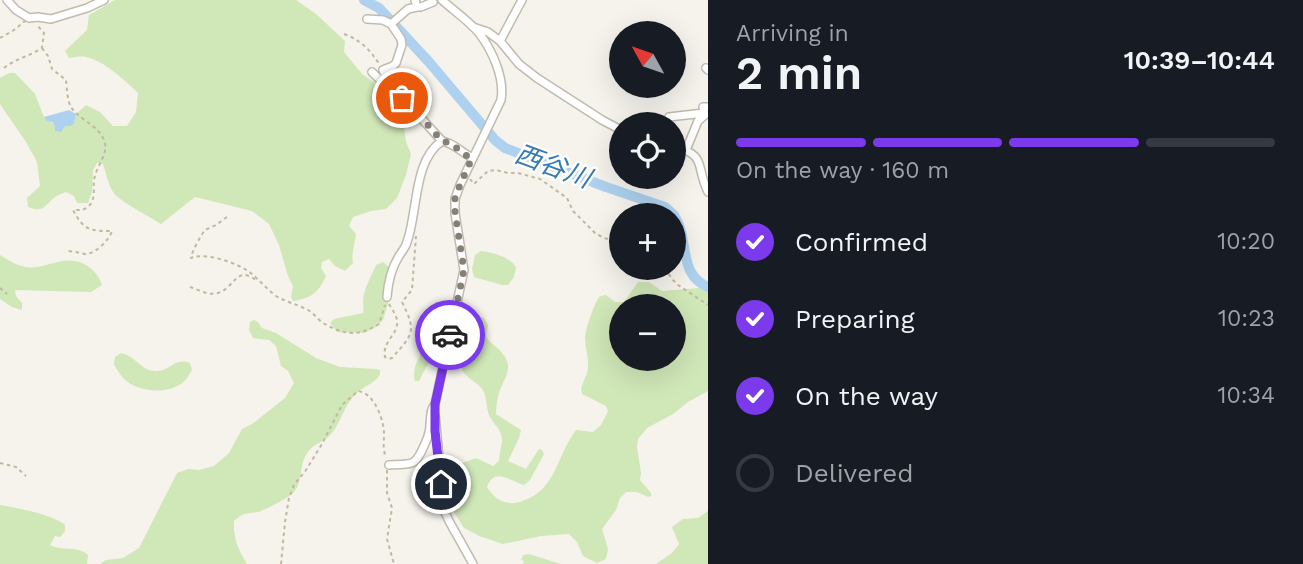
<!DOCTYPE html>
<html lang="en">
<head>
<meta charset="utf-8">
<style>
	body { margin:0; font-family:"Work Sans","Noto Sans JP",sans-serif; background:#20242c; color:#f1f3f6; height:100vh; display:flex; flex-direction:column; font-size:26px; white-space:nowrap }
	* { box-sizing:border-box; margin:0 }
	p { font-size:23px; color:#9ea1a6 }
	.icon { flex:none; width:38px; height:38px; fill:none; stroke:currentColor; stroke-width:2; stroke-linecap:round; stroke-linejoin:round }
	.map { position:relative; flex:1; overflow:hidden }
	.sheet { display:flex; flex-direction:column; background:#171b24; width:595px }
	.sheet>* { flex:none }
	.needle { width:46px; rotate:310deg }
	.fabs { position:absolute; left:609px; top:21px; display:grid; gap:14px }
	.fabs a { display:grid; place-items:center; width:77px; height:77px; border-radius:50%; background:#171b24; box-shadow:0 7px 28px #0002; font-size:35px }
	.pin { position:absolute; display:grid; place-items:center; width:60px; height:60px; color:#fff; margin:-30px; border:4px solid #fff; border-radius:50%; box-shadow:0 2px 7px #0007 }
	.courier { position:absolute; display:grid; place-items:center; width:70px; height:70px; margin:-35px; border:5px solid #7c3aed; border-radius:50%; background:#fff; color:#222; box-shadow:0 2px 9px #0007 }
	.headline em { font-style:normal; font-weight:600 }
	.headline div { display:flex; flex-direction:column-reverse }
	.headline { display:flex; align-items:center; justify-content:space-between; height:119px; padding:0 28px }
	h1 { font-size:46px; font-weight:600; line-height:52px }
	.bar { display:grid; grid-template-columns:repeat(4,1fr); gap:10px 7px; align-content:center; height:84px; padding:0 28px }
	.bar i { height:9px; border-radius:5px; background:#363941 }
	.bar .on { background:#7c3aed }
	.bar p { grid-column:span 4 }
	ol { padding:0 28px; list-style:none }
	li { display:flex; align-items:center; gap:21px; height:77px }
	li p { margin-inline-start:auto }
	li .icon { padding:7px; border-radius:50%; background:#7c3aed; color:#fff; stroke-width:4 }
	li:last-child { color:#9ea1a6 }
	li i { width:38px; height:38px; border:4px solid #363941; border-radius:50% }
	main { display:flex; flex:1; min-height:0 }
	.map>svg:first-child { display:block }
	.green { fill:#d0e7b8; fill-rule:evenodd }
	.water { fill:#add1ee }
	.lines { fill:none; stroke-linecap:round; stroke-linejoin:round }
	.river { stroke:#add1ee; stroke-width:10 }
	.minor-casing { stroke:#c1bbaf; stroke-width:10 }
	.path { stroke:#c2b7a1; stroke-width:2; stroke-dasharray:3.5 3.5; stroke-linecap:butt }
	.minor { stroke:#fff; stroke-width:7 }
	.done { stroke:#868178; stroke-width:7; stroke-dasharray:0 12.6 }
	.route { stroke:#7c3aed; stroke-width:9 }
	.labels { text-anchor:middle; dominant-baseline:central; stroke-width:5; stroke-linejoin:round; paint-order:stroke }
	.water-label { font-size:26px; font-style:italic; fill:#367ab2; stroke:#fff }
</style>
</head>
<body>
<main>
<div class="map">
<svg width="708" height="564" viewBox="0 0 708 564">
	<rect width="100%" height="100%" fill="#f5f3ec"/>
	<!-- green -->
	<path class="green" d="M115,0h181l20,14 29,27 -1,11 18,22 30,21 12,31 2,16 5,12 -5,21 -9,23 -11,11 -15,2 -18,6 -4,9 7,8c-1,10 -5,18 -3,29l-8,8 -10,-5 -6,-7 -7,3 -1,6 5,8c-8,17 -14,22 -33,25l-2,-4 2,-11 -5,-10 -9,-31 -10,-21 -17,-13 -57,-14 -34,27c-12,-8 -41,-22 -48,-32 -5,-8 -7,-19 -10,-28l-6,-1 -4,7 -1,22 -4,11h-11l-3,-7 -8,-4c-4,1 -8,3 -11,5 -11,9 -11,16 -27,10l-1,-9 13,-12 -3,-24 -11,-20 -26,-38v-26l9,-5h6l20,21 9,23 12,9 18,-2 2,-10 10,-9 14,7 13,14h14l9,-14 2,-19c-12,-12 -35,-33 -52,-36 -5,-1 -11,0 -17,1l-4,-7 22,-21 2,-15z
		M481,251c13,2 27,5 35,16l-2,10 -6,8h-6l-28,-8 -2,-8 3,-14z
		M0,255c8,5 16,10 25,12 14,2 25,-4 38,-6 18,-3 34,8 39,24l-11,7 -76,-2 1,6 6,7v7l-10,-3 -12,-8z
		M383,262l7,6v29l-7,23 -7,7 -12,6 -27,-1 -7,-9 4,-4 29,-6c1,-4 0,-8 0,-12 0,-10 9,-27 13,-36z
		M638,282h11l13,9 37,-3 9,3v100l-20,11 -15,12 -26,14 -9,11 -1,8 4,26 -1,7 11,13v3l-3,1 -11,-5h-11l-6,6 -4,12 -14,19 6,20 -2,10 -9,4 -14,-7 -6,-14 -8,-8 -28,2 -38,8 -24,-8 -15,-8 -10,-16 -7,-22 4,-18 11,-9 14,-5 17,8 6,-5c0,-7 3,-14 3,-22 -1,-11 -9,-15 -13,-24 -3,-8 -2,-20 -7,-26 -4,-6 -12,-9 -17,-15 -13,-16 -16,-47 0,-61l19,5 4,7 -2,11c4,8 11,10 16,17 10,11 6,21 0,32 -4,8 -6,20 -6,29l25,16 -2,8 -11,23 18,8 13,-20 3,1 2,4 -14,26 -6,5c-13,-3 -29,-19 -37,2 6,9 11,14 22,16 6,1 10,-1 16,-3 31,-11 33,-47 51,-70l17,2 8,-7 7,-14 -2,-5 -24,-12c-3,-10 6,-17 6,-27 1,-9 -3,-19 -3,-29 0,-8 10,-37 15,-42l6,-1 9,7h9zM621,306h53v53h-53z
		M441,305l6,2 1,4 -8,39 -14,17 -7,14h-4c-5,-17 11,-32 17,-46 4,-9 3,-19 4,-28z
		M254,320l4,2 4,6 14,5 40,25 24,9 36,2 4,1v4c-6,11 -16,11 -24,20 -14,13 -16,34 -29,44 -8,6 -16,7 -21,17 -7,11 -3,30 -14,39 -6,5 -27,16 -34,18 -12,2 -13,0 -24,9 -1,17 4,28 13,43h-147l6,-4 17,-2 16,-10 38,-75 11,-4 11,1 15,-4 15,-13 13,-24 10,-5 33,-26 9,-15 -6,-12 -7,-5 -5,-20 -7,-6 -16,-2 -4,-8 1,-8z
		M121,353c15,3 21,19 36,18 15,-1 17,-14 33,-8l2,7c-3,5 -6,10 -10,13 -16,12 -44,9 -58,-4 -4,-4 -7,-10 -10,-14l1,-8z
		M0,505c17,3 52,9 65,20v6l-5,6 -5,-1 -5,9c15,7 27,0 38,10l-1,9h-87z
		M708,511v53h-52l16,-11 7,-9 -7,-17 11,-8 15,-1z
		M529,554l32,10h-38l1,-3 -3,-1 2,-5z"/>
	<!-- water -->
	<path class="water" d="M69,110l7,4 -2,10 -4,2h-5l-4,6 -6,-1v-5l-3,-4 -5,-1 -3,-4z"/>
	<g class="lines">
		<!-- river -->
		<path class="river" d="M364,0l15,8 50,54 66,78 10,8 101,39 59,20 9,8
			M674,215c16,24 3,59 34,72"/>
		<defs>
			<path id="minor" d="M7,0l9,10 13,8 9,-1 13,2 36,-11 17,-8
				M415,0l2,7 -9,2 -17,15 10,15 1,6 -6,18 -3,3 -10,4 5,12 54,59c12,2 20,12 31,17
				M417,7h4l12,-5
				M367,19l16,1 8,4
				M473,27l15,5 12,9 19,23 18,14 65,42 19,10
				M500,41l22,-41
				M706,68l2,2
				M372,72l6,6 10,4
				M669,117l35,-4
				M674,146c34,10 21,20 34,46
				M686,150l12,-29 7,-6 -2,-8h5
				M387,297c1,-15 4,-28 12,-41 3,-5 7,-9 8,-14 11,-30 6,-82 35,-101
				M435,415l9,95 5,11 24,43
				M389,465c22,-2 25,4 35,-19 3,-7 6,-12 6,-21 1,-8 0,-15 5,-21l29,-134 -9,-57v-14l5,-14 41,-85c4,-22 -9,-50 -22,-67 -10,-12 -25,-22 -37,-33"/>
		</defs>
		<!-- minor casing -->
		<use href="#minor" class="minor-casing"/>
		<!-- path -->
		<path class="path" d="M344,34c17,6 26,16 36,31
			M0,38l14,-8 11,-9
			M42,48l6,8 4,13 14,11c1,8 1,20 5,27 5,10 26,18 32,31 8,15 -7,27 -9,42 -1,9 2,18 -5,26 -5,5 -10,4 -16,4 11,21 18,21 39,21 -3,9 -16,23 -27,23 -6,-1 -12,-3 -18,-3
			M4,68c11,-9 26,-12 38,-20l2,-15 -7,-8
			M470,179l4,5 14,-13 8,-1 12,3h10l22,6 27,19 6,13 22,22 9,5 17,4
			M227,217l-11,8 -11,5c-4,5 -14,23 -14,28 15,-6 48,5 61,16 8,7 15,15 24,22 10,6 20,8 30,13 7,3 11,10 17,14 21,12 35,14 56,1l6,-19
			M665,268l7,11 6,6 30,20
			M190,287c9,3 19,9 28,6 17,-5 18,-29 39,-12
			M0,288l7,6
			M389,304c3,5 7,11 8,16 2,15 -15,20 -12,37l4,2 3,-1c21,-24 25,-26 10,-56l10,-12 4,-54
			M0,463l16,4 10,9
			M387,470v23l5,15 -5,31 7,25
			M281,564l4,-42 4,-24 5,-13 12,-15 16,-26 20,-39 16,-14c14,2 22,20 25,34 3,12 -2,19 3,33"/>
		<!-- minor -->
		<use href="#minor" class="minor"/>
	</g>
	<g class="lines">
		<!-- done -->
		<path class="done" d="M402,98l10,9 30,34 11,3 8,9 11,5 -12,27 -5,13v15l9,57 -14,65"/>
		<!-- route -->
		<path class="route" d="M441,484l-6,-53v-27l15,-69"/>
	</g>
	<g class="labels">
		<!-- water labels -->
		<g class="water-label">
			<text transform="translate(553 166) rotate(20)">西谷川</text>
		</g>
	</g>
</svg>
<div class="fabs">
<a><svg class="needle" viewBox="-14 -14 28 28"><path d="M0-13l5 13h-10z" fill="#e53935"/><path d="M0 13l5-13h-10z" fill="#9ea1a6"/></svg></a>
<a><svg class="icon" aria-label="locate" viewBox="0 0 24 24"><circle cx="12" cy="12" r="6"/><path d="M12 2v4M12 18v4M2 12h4M18 12h4"/></svg></a>
<a>+</a>
<a>−</a>
</div>
<div class="pin" style="left:402px;top:98px;background:#ea580c"><svg class="icon" aria-label="bag" viewBox="0 0 24 24"><path d="M5 8h14l-1 12H6zM9 8a3 3 0 0 1 6 0"/></svg></div>
<div class="pin" style="left:441px;top:484px;background:#1f2937"><svg class="icon" aria-label="home" viewBox="0 0 24 24"><path d="M3 11l9-7 9 7M6 9v11h12V9"/></svg></div>
<div class="courier" style="left:450px;top:335px"><svg class="icon" aria-label="car" viewBox="0 0 24 24"><path d="M5 17H2v-5l4-1 3-4h7l3 4 3 1v5h-3M9 17h6M6 11h13"/><circle cx="7" cy="17" r="2"/><circle cx="17" cy="17" r="2"/></svg></div>
</div>
<section class="sheet">
<div class="headline"><div><h1>2 min</h1><p>Arriving in</p></div><em>10:39–10:44</em></div>
<div class="bar"><i class="on"></i><i class="on"></i><i class="on"></i><i></i><p>On the way · 160 m</p></div>
<ol>
<li><svg class="icon" aria-label="check" viewBox="0 0 24 24"><path d="M5 12l5 5 9-10"/></svg>Confirmed<p>10:20</p></li>
<li><svg class="icon" aria-label="check" viewBox="0 0 24 24"><path d="M5 12l5 5 9-10"/></svg>Preparing<p>10:23</p></li>
<li><svg class="icon" aria-label="check" viewBox="0 0 24 24"><path d="M5 12l5 5 9-10"/></svg>On the way<p>10:34</p></li>
<li><i></i>Delivered</li>
</ol>
</section>
</main>
</body>
</html>
